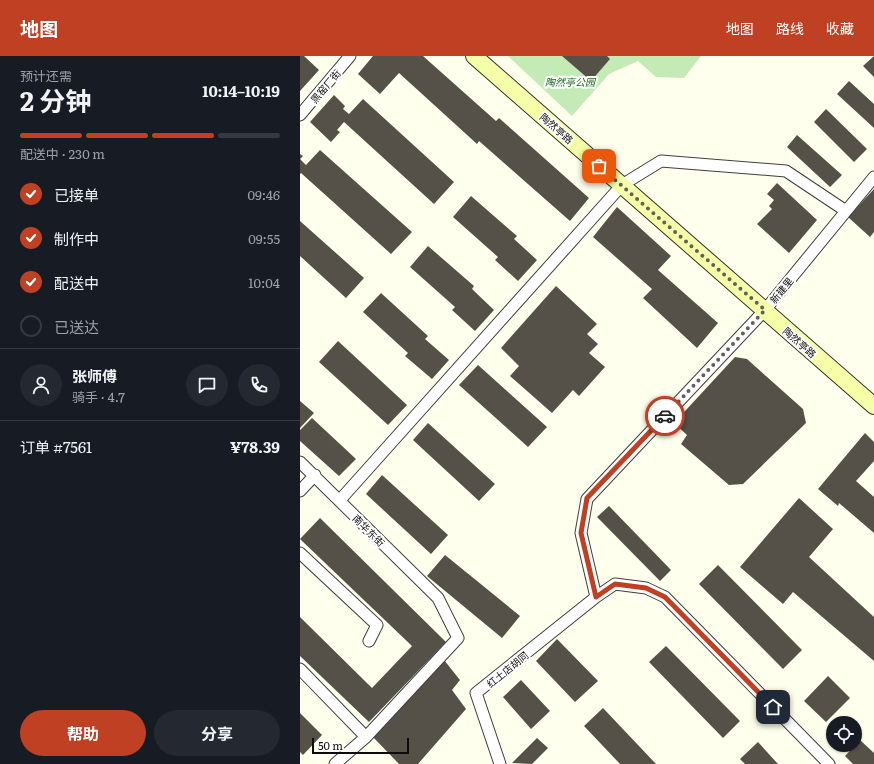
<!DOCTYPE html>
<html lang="zh">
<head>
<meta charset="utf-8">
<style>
	body { margin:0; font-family:Literata,"Noto Sans SC",serif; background:#242831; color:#f1f3f6; height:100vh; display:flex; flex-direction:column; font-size:15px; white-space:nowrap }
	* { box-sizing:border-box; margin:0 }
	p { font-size:13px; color:#9ea1a6 }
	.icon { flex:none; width:22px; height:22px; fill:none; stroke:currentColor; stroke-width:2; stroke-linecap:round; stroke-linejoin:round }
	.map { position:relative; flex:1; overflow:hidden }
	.drawer { display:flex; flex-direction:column; background:#171b24; width:300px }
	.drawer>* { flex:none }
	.buttons { position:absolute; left:526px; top:660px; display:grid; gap:8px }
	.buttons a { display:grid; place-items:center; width:36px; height:36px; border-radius:50%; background:#171b24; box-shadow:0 1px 3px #0004; font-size:20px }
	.scale { position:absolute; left:12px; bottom:10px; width:97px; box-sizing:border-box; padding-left:4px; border:2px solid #0c0c0c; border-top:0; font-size:11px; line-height:14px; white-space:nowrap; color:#0c0c0c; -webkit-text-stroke:3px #fff; paint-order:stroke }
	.pin { position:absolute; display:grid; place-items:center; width:34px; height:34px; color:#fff; margin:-17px; border-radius:8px; box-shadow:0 2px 6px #0006 }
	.courier { position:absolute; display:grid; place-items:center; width:40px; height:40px; margin:-20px; border:3px solid #bf4022; border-radius:50%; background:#fff; color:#222; box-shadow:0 1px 5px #0007 }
	.headline em { font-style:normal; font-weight:700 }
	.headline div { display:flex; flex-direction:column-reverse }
	.headline { display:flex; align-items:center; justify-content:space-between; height:68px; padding:0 20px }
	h1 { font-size:26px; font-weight:700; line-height:30px }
	.bar { display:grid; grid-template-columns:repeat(4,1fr); gap:6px 4px; align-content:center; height:48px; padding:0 20px }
	.bar i { height:5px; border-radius:3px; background:#363941 }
	.bar .active { background:#bf4022 }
	.bar p { grid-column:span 4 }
	.line { display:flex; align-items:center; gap:10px; padding:0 20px; border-top:1px solid #363941 }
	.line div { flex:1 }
	.round { display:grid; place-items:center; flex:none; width:42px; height:42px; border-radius:21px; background:#242831 }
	ol { padding:0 20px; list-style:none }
	li { display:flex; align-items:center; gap:12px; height:44px }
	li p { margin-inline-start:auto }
	li .icon { padding:4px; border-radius:50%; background:#bf4022; color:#fff; stroke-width:4 }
	li:last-child { color:#9ea1a6 }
	li i { width:22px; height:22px; border:2px solid #363941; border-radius:50% }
	.primary-button { display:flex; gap:8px; margin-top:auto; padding:8px 20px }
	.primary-button a { flex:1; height:46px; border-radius:24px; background:#bf4022; color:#fff; font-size:16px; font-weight:700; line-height:46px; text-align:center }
	.primary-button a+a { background:#242831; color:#f1f3f6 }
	header { display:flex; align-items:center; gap:24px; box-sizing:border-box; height:56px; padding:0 20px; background:#bf4022; color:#fff }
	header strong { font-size:19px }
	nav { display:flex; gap:22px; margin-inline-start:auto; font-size:14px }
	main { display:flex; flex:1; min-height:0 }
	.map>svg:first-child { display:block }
	.green { fill:#c4eab5 }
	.building { fill:#555149 }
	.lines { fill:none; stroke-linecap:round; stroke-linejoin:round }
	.street-casing { stroke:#3f3f3f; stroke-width:13 }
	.secondary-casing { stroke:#2e2e2e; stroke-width:18 }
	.street { stroke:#fff; stroke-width:11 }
	.secondary { stroke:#f4ffa7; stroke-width:16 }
	.done { stroke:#61615a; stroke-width:4; stroke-dasharray:0 7.2 }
	.route { stroke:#bf4022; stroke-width:5 }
	.labels { text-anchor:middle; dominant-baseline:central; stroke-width:4; stroke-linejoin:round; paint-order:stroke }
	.park-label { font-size:10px; font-style:italic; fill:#1c651e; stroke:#fff }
	.street-label { font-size:10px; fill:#0c0c0c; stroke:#fff }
</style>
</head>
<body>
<header>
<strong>地图</strong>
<nav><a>地图</a><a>路线</a><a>收藏</a></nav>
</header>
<main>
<section class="drawer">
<div class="headline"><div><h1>2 分钟</h1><p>预计还需</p></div><em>10:14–10:19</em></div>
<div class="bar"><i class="active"></i><i class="active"></i><i class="active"></i><i></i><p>配送中 · 230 m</p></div>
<ol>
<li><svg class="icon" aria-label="check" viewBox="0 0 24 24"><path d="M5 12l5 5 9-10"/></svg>已接单<p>09:46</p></li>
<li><svg class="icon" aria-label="check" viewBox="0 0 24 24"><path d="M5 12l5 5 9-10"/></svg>制作中<p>09:55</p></li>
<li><svg class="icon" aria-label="check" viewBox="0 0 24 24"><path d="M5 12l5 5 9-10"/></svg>配送中<p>10:04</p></li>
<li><i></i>已送达</li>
</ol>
<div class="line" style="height:72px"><a class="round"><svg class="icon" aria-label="person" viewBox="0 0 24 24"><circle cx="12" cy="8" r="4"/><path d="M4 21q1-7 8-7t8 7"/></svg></a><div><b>张师傅</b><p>骑手 · 4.7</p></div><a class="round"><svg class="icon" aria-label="chat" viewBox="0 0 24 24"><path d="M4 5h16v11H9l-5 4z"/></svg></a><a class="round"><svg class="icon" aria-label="phone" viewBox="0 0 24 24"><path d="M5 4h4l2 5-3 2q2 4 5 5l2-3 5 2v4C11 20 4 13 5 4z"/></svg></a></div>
<div class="line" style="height:52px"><div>订单 #7561</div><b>¥78.39</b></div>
<div class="primary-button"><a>帮助</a><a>分享</a></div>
</section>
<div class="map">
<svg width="574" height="708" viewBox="0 0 574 708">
	<rect width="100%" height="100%" fill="#feffec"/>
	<!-- green -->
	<path class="green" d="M208,0h193l-17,22 -28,-1 -18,-16 -29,13 -37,42z"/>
	<!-- building -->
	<path class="building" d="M0,0h4l15,14 -19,21z
		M73,0h50l73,65 3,-3 90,80 -19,23 -91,-80 -2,3 -78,-71 -19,21 -22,-20z
		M262,0h45l3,3 -19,22z
		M574,0v21l-11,-11z
		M549,25l25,23v24l-37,-34z
		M34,39l11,11 -2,3 6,5 14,-15 91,83 -20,22 -90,-82 -7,8 3,2 -9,10 -21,-20z
		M526,53l41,40 -13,13 -40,-40z
		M497,79l45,40 -12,12 -43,-40z
		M20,94l92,82 -21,22 -90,-81 -1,1v-20l3,2 -3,3 6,6z
		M477,127l40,37 -28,33 -32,-29 15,-15 -3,-3 5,-6 -7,-6z
		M574,133v43l-4,5 -22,-20z
		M171,140l46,40 -3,3 23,21 -19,21 -23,-21 3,-3 -45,-40z
		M317,151l54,49 -13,14 60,53 -21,25 -54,-50 9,-9 -59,-52z
		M0,165l64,57 -18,20 -46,-42z
		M128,190l46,40 -2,3 22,21 -19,21 -23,-21 3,-3 -45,-40z
		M256,230l41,38 -10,10 11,10 -9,9 16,14 -26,29 -6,-6 -21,23 -42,-37 9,-10 -18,-18z
		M81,237l47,43 -3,3 24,21 -17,19 -27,-23 3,-3 -45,-41z
		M38,285l69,64 -19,20 -69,-63z
		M435,301l12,2 56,50 3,14 -63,61 -14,1 -48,-41 6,-9 -13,-12z
		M178,309l69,62 -19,20 -69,-62z
		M0,345l14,12 -14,15z
		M12,362l44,41 -17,17 -39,-35v-11z
		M128,367l67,61 -16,17 -66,-61z
		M565,377l9,9v19l-18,20 18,16v36l-35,-30 -1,3 -20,-17z
		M82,419l66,60 -17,19 -65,-60z
		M499,442l34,31 -24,28 65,60v44l-81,-69 -10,12 -43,-37z
		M309,450l62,64 -11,11 -63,-64z
		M20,462l126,124 -77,80 -69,-66v-39l72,71 40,-42 -112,-107z
		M145,499l75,61 -18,22 -75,-62z
		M418,509l84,85 -19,19 -84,-85z
		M257,583l41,42 -23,21 -39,-41z
		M366,590l74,75 -17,17 -74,-76z
		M144,604l16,20 -8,10 14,19 -48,55h-19l-27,-28z
		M528,620l22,22 -24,24 -22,-21z
		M221,624l29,31 -19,18 -28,-32z
		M303,652l53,56h-36l-36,-38z
		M0,657l22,22 -19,20 -3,-3z
		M237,682l11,10 -16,16 -20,-1z
		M560,684l14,13v11h-21l-8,-8z
		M458,686l20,22h-33l-5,-5z"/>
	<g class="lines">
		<defs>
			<path id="street" d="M0,59l50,-59
				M0,406l138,136 20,40 -92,99 -31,27
				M0,435l15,-16
				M40,444l282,-315 39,-24 125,10 60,40
				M0,497l77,72 -8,16
				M296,541l-15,-64 6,-34 178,-189 109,-133
				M0,613l66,68
				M200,708l-24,-71 120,-96 19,-13 31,4 19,9 164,167"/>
			<path id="secondary" d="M174,0l400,350"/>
		</defs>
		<!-- street casing -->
		<use href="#street" class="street-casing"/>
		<!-- secondary casing -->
		<use href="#secondary" class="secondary-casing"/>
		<!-- street -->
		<use href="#street" class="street"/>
		<!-- secondary -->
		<use href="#secondary" class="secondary"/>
	</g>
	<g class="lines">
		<!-- done -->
		<path class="done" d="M299,110l166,144 -100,106"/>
		<!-- route -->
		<path class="route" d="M365,360l-78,82 -6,35 15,64 19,-13 31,4 19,9 108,110"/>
	</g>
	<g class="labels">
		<!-- park labels -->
		<g class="park-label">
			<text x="270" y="25">陶然亭公园</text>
		</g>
		<!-- street labels -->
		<g class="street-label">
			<text transform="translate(25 30) rotate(-50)">黑窑厂街</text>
			<text transform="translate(257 72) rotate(41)">陶然亭路</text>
			<text transform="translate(481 234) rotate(-51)">新建里</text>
			<text transform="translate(500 286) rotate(41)">陶然亭路</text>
			<text transform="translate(69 474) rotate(45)">南华东街</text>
			<text transform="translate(207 613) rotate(-39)">红土店胡同</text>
		</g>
	</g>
</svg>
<div class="buttons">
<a><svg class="icon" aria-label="locate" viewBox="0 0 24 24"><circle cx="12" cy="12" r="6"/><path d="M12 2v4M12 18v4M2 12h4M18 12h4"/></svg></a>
</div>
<div class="scale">50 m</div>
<div class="pin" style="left:299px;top:110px;background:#ea580c"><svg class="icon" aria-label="bag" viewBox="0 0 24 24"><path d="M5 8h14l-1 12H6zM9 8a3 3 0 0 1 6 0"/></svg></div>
<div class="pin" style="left:473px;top:651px;background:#1f2937"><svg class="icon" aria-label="home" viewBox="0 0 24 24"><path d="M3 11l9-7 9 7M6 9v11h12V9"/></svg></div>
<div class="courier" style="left:365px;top:360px"><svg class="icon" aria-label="car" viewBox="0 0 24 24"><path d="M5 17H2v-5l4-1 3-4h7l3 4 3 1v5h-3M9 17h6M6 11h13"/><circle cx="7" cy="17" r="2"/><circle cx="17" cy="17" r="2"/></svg></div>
</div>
</main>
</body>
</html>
